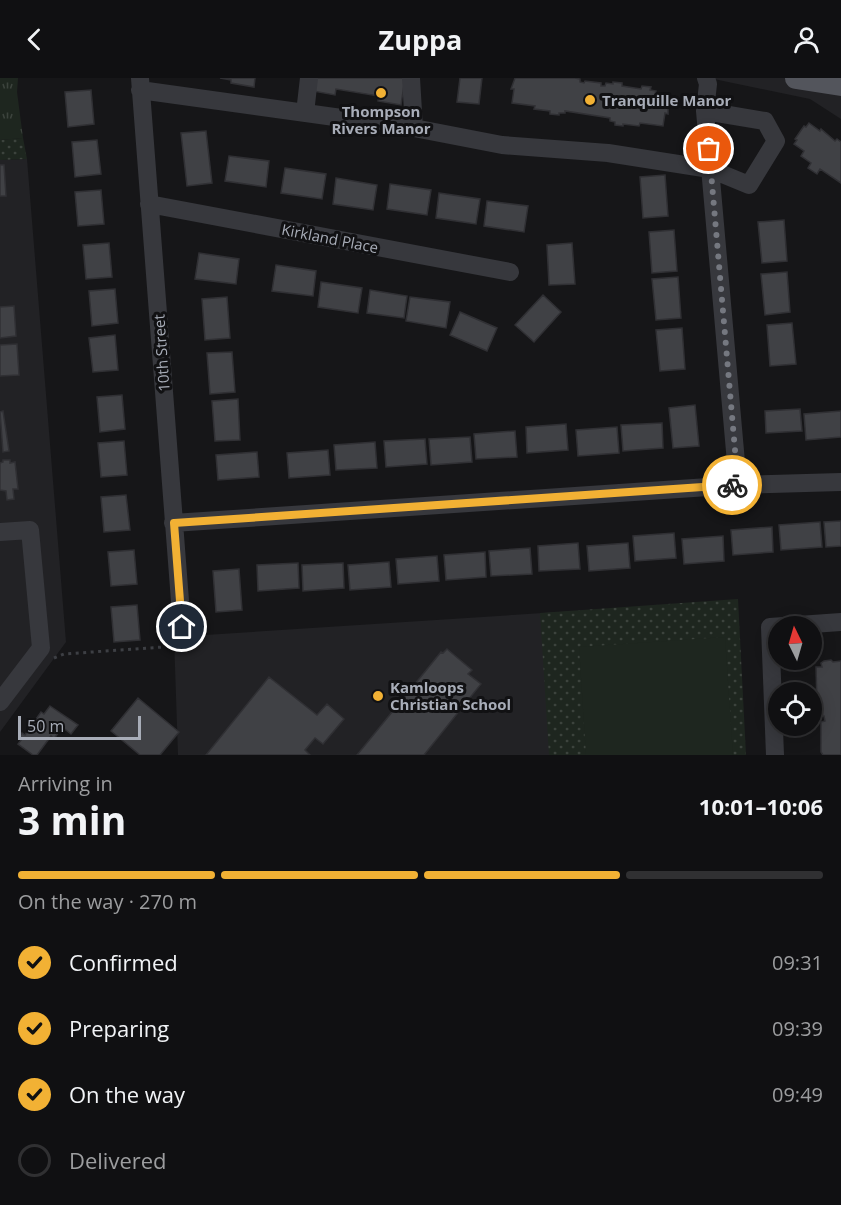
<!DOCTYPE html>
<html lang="en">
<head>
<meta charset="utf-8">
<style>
	body { margin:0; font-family:"Open Sans",sans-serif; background:#19191b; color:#f1f3f6; height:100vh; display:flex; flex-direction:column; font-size:22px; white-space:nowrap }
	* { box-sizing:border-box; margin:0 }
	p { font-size:20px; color:#9c9d9f }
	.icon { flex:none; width:33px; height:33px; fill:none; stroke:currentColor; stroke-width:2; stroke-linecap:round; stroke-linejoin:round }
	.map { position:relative; height:677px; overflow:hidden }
	.drawer { display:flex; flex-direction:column; background:#101012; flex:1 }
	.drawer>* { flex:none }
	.needle { width:39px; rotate:355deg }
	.buttons { position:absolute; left:768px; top:538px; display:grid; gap:12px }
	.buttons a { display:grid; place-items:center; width:54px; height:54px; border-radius:50%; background:#101012; box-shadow:0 3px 15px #0003,0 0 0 2px #303032; font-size:30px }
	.scale { position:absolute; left:18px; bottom:15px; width:123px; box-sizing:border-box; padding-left:6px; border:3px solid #a8adb8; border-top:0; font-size:16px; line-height:21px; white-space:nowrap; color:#a8adb8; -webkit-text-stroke:4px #111113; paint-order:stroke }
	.pin { position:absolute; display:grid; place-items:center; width:51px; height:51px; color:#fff; margin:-26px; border:3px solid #fff; border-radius:50%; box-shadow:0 2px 6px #0007 }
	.courier { position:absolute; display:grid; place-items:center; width:60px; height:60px; margin:-30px; border:4px solid #f2b134; border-radius:50%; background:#fff; color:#222; box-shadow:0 2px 8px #0007 }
	.head em { font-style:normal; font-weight:700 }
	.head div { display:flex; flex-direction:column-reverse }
	.head { display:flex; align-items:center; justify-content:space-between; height:102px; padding:0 18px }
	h1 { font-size:39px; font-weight:700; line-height:45px }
	.bar { display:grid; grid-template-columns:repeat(4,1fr); gap:9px 6px; align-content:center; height:72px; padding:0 18px }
	.bar i { height:8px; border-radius:4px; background:#303032 }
	.bar .active { background:#f2b134 }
	.bar p { grid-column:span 4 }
	ol { padding:0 18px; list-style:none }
	li { display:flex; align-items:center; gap:18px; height:66px }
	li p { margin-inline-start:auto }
	li .icon { padding:6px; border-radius:50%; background:#f2b134; color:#111; stroke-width:4 }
	li:last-child { color:#9c9d9f }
	li i { width:33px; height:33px; border:3px solid #303032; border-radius:50% }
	header { display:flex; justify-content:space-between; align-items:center; height:78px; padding:0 18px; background:#101012; font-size:27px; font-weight:700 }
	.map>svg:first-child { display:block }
	.built { fill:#222225 }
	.grass { fill:url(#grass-dots) }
	.park { fill:url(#park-tufts) }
	.pitch { fill:#1e261f }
	.building { fill:#404145; stroke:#303034; stroke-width:1.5 }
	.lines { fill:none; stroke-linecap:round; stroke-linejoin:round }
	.path { stroke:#3d3f44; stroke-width:3; stroke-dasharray:3 4.5; stroke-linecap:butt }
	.minor { stroke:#37383d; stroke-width:18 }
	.major { stroke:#53555c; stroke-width:22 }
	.done { stroke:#757880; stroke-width:6; stroke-dasharray:0 10.8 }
	.route { stroke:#f2b134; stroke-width:8 }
	.poi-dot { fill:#f2b134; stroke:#111113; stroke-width:2 }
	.labels { text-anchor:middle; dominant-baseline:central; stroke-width:6; stroke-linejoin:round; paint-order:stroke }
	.poi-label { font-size:15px; font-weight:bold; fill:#a8adb8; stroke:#111113; text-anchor:start }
	.street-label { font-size:15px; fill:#a8adb8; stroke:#111113 }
</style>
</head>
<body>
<header><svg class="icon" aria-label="back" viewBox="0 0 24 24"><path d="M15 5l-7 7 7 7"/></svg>Zuppa<svg class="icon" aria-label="person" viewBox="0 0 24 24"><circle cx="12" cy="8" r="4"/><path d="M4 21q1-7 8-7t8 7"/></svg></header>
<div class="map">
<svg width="841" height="677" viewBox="0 0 841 677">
	<defs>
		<pattern id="grass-dots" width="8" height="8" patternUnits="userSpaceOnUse" patternTransform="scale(1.5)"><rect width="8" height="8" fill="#1e261f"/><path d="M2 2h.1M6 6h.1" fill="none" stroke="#3c433d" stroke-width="1.8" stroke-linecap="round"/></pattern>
		<pattern id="park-tufts" width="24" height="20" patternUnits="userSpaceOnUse" patternTransform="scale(1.5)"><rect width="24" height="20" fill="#1e261f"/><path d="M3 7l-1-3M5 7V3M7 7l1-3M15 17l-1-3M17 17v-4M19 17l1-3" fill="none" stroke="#3c433d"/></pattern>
	</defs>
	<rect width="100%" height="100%" fill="#161618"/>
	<!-- built -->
	<path class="built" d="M709,0h132v41l-31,-20z
		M27,81l39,483 -66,90v-572z
		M574,533l10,144h-406l-4,-118z"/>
	<!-- grass -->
	<path class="grass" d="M23,60l4,21 -27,1v-20z
		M738,521l8,156h-197l-9,-142z"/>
	<!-- park -->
	<path class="park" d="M0,0h18l-1,14 6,46 -23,2z"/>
	<!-- pitch -->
	<path class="pitch" d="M725,559l8,118h-147l-7,-108z"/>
	<!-- building -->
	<path class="building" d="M220,0h35l-1,9 -23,-4v-3z
		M315,0h90l-4,27 -23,-4 1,-5 -43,-7 -1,6 -22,-4z
		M460,0h22l-3,26 -22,-2z
		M515,0h60l5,1v3l4,1 1,-2 16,2v3h4l1,-3 7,1v-2l9,1v3l19,3 1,-3 9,1 -1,3 6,1 -1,3h13v20l-3,-1 -2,13 -23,-3 -1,3 -16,-2v2l-8,-1v-3l-5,-1v-3l-45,-7v2h-6v2l-9,-1v-3l-16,-2 1,-3 -23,-3 2,-14h-3z
		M91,12l3,34 -26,3 -3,-35z
		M809,45l11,8 1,-2 14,12 2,-2 4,3v41l-21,-14 -3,5 -9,-6 3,-5 -10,-7 3,-5 -10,-7 3,-4 -2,-1 9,-13 2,1z
		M206,53l6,52 -25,3 -6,-53z
		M97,62l4,34 -26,3 -3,-35z
		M229,78l40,5 -3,26 -41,-6z
		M0,87h4l2,31h-6z
		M285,90l41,6 -4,25 -41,-6z
		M665,97l3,41 -25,2 -3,-41z
		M336,100l41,7 -4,25 -40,-6z
		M390,106l41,6 -4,25 -40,-6z
		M101,112l3,34 -26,2 -3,-34z
		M439,115l41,6 -4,25 -40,-6z
		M487,123l41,5 -4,26 -40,-6z
		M784,142l3,41 -25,2 -4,-41z
		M674,152l3,41 -25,2 -3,-41z
		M109,165l3,34 -26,2 -3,-34z
		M572,165l3,41 -26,1 -2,-40z
		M199,175l40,6 -3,25 -41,-5z
		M276,187l40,6 -3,25 -41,-5z
		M787,194l3,40 -25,3 -4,-41z
		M678,199l3,41 -25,2 -4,-41z
		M321,204l41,6 -4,25 -40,-6z
		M115,211l3,34 -26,3 -3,-35z
		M370,212l37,6 -3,22 -37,-5z
		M543,217l18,17 -27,30 -19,-17z
		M227,219l3,41 -25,2 -3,-41z
		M410,219l40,5 -4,26 -40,-7z
		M14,228l2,30 -16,2v-31z
		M460,234l37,16 -10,23 -37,-16z
		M792,245l4,41 -26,2 -3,-41z
		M682,250l3,41 -25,2 -4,-41z
		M115,257l3,35 -25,2 -4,-34z
		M17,266l2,31 -19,1v-31z
		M232,274l3,40 -25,2 -3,-41z
		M122,317l3,34 -25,3 -3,-35z
		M238,321l2,41 -25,1 -3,-40z
		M695,327l4,41 -26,2 -4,-40z
		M800,331l2,22 -36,2 -1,-22z
		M3,333l6,40 -6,1 -3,-40z
		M841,333v26l-35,3 -2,-26z
		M662,345l1,25 -40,3 -2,-26z
		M566,346l2,26 -41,3 -1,-26z
		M617,349l2,26 -41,3 -2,-26z
		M515,353l2,26 -41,2 -2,-25z
		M470,359l2,25 -41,3 -2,-26z
		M425,361l2,25 -41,3 -2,-26z
		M124,363l3,34 -26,2 -3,-34z
		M375,364l2,26 -41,2 -2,-25z
		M328,372l2,25 -41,3 -2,-25z
		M257,374l2,25 -41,3 -2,-25z
		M3,382h7v3l5,-1 3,27h-5l1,10 -7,1 -1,-9 -6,-1v-27l3,-1z
		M126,417l4,35 -26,2 -3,-35z
		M841,443v25l-15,1 -2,-25z
		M820,444l2,25 -41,3 -2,-25z
		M772,449l1,25 -40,3 -2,-25z
		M674,455l2,25 -41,3 -2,-25z
		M723,458l1,25 -40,3 -2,-25z
		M578,465l2,26 -41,2 -1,-25z
		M628,465l2,25 -41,3 -2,-25z
		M530,470l2,26 -41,2 -2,-25z
		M134,472l3,34 -26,2 -3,-34z
		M485,474l1,25 -40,3 -2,-25z
		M437,478l2,25 -41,3 -2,-25z
		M389,484l2,25 -41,3 -2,-25z
		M298,485l1,25 -41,3 -1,-26z
		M343,485l1,25 -41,3 -1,-26z
		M239,491l3,41 -26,2 -3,-41z
		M137,527l3,35 -26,2 -3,-35z
		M447,571l25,21 -4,4 13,10 -57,71h-67l84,-103 2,1z
		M447,571l25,21 -4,4 13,10 -57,71h-67l84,-103 2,1z
		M831,582l2,2 8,-1v94h-18l-2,-3v-30l4,-1 -1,-5h-4l-1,-11 -2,-1 -1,-37h6l-1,-4 3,-2z
		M269,599l48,38 10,-11 17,15 -21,25 -8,-6 -10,12 5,5h-104z
		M269,599l48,38 10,-11 17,15 -21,25 -8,-6 -10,12 5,5h-104z
		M138,620l41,34 -19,23h-20l-29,-24z
		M50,628l28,19 -7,9 -9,-7 -8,12 -3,-3 -14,19h-4l-15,-11 4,-5 -3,-2 3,-4 3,2 16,-23 3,2z"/>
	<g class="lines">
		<!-- path -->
		<path class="path" d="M54,580l10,-4 99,-7 4,-4v-9"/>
		<!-- minor -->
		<path class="minor" d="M140,0l42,549
			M706,0l2,6 -3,27 33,374
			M140,12l274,38 -3,-50
			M305,35l4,-35
			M414,50l88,17 106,8 102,16 39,16 27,-44 -11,-20 -60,-10
			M149,126l361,68
			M173,445l565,-38 103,-3
			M0,454l30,-2 11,118 -41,54
			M775,677l-5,-128 71,-5"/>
		<!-- major -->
		<path class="major" d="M796,0l45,7"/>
	</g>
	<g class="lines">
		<!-- done -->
		<path class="done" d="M709,71l29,336h-6"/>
		<!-- route -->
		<path class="route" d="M182,549l-8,-104 558,-38"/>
	</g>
	<!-- markers -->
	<g class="poi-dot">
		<circle cx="381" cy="15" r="6"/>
		<circle cx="590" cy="22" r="6"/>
		<circle cx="378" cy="618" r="6"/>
	</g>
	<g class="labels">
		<!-- poi labels -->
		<g class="poi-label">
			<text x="602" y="22">Tranquille Manor</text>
			<text x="381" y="33" text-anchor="middle">Thompson<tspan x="381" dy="17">Rivers Manor</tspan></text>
			<text x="390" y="609">Kamloops<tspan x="390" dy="17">Christian School</tspan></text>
		</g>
		<!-- street labels -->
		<g class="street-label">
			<text transform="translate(330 160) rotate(11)">Kirkland Place</text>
			<text transform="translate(161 275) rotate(-94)">10th Street</text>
		</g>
	</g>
</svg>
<div class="buttons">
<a><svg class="needle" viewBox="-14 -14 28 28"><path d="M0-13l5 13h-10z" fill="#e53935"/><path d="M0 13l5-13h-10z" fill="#9c9d9f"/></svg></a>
<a><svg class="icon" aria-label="locate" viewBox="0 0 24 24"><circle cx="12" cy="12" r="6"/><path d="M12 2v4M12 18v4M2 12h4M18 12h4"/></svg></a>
</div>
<div class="scale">50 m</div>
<div class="pin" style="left:709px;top:71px;background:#ea580c"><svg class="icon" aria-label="bag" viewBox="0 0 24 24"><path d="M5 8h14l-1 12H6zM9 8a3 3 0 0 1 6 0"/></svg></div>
<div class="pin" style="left:182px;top:549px;background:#1f2937"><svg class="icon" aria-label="home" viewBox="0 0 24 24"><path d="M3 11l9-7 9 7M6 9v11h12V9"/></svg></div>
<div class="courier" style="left:732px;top:407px"><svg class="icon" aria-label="bike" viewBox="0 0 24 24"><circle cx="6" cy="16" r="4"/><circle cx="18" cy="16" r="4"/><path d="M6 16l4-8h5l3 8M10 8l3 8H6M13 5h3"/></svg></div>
</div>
<section class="drawer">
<div class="head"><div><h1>3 min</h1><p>Arriving in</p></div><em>10:01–10:06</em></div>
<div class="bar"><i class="active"></i><i class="active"></i><i class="active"></i><i></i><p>On the way · 270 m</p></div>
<ol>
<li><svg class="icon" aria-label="check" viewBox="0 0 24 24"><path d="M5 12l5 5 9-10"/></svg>Confirmed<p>09:31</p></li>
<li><svg class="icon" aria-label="check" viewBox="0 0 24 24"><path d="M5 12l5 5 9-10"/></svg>Preparing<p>09:39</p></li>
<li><svg class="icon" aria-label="check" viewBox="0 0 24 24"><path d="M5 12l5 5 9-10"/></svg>On the way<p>09:49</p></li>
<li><i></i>Delivered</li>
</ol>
</section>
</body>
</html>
